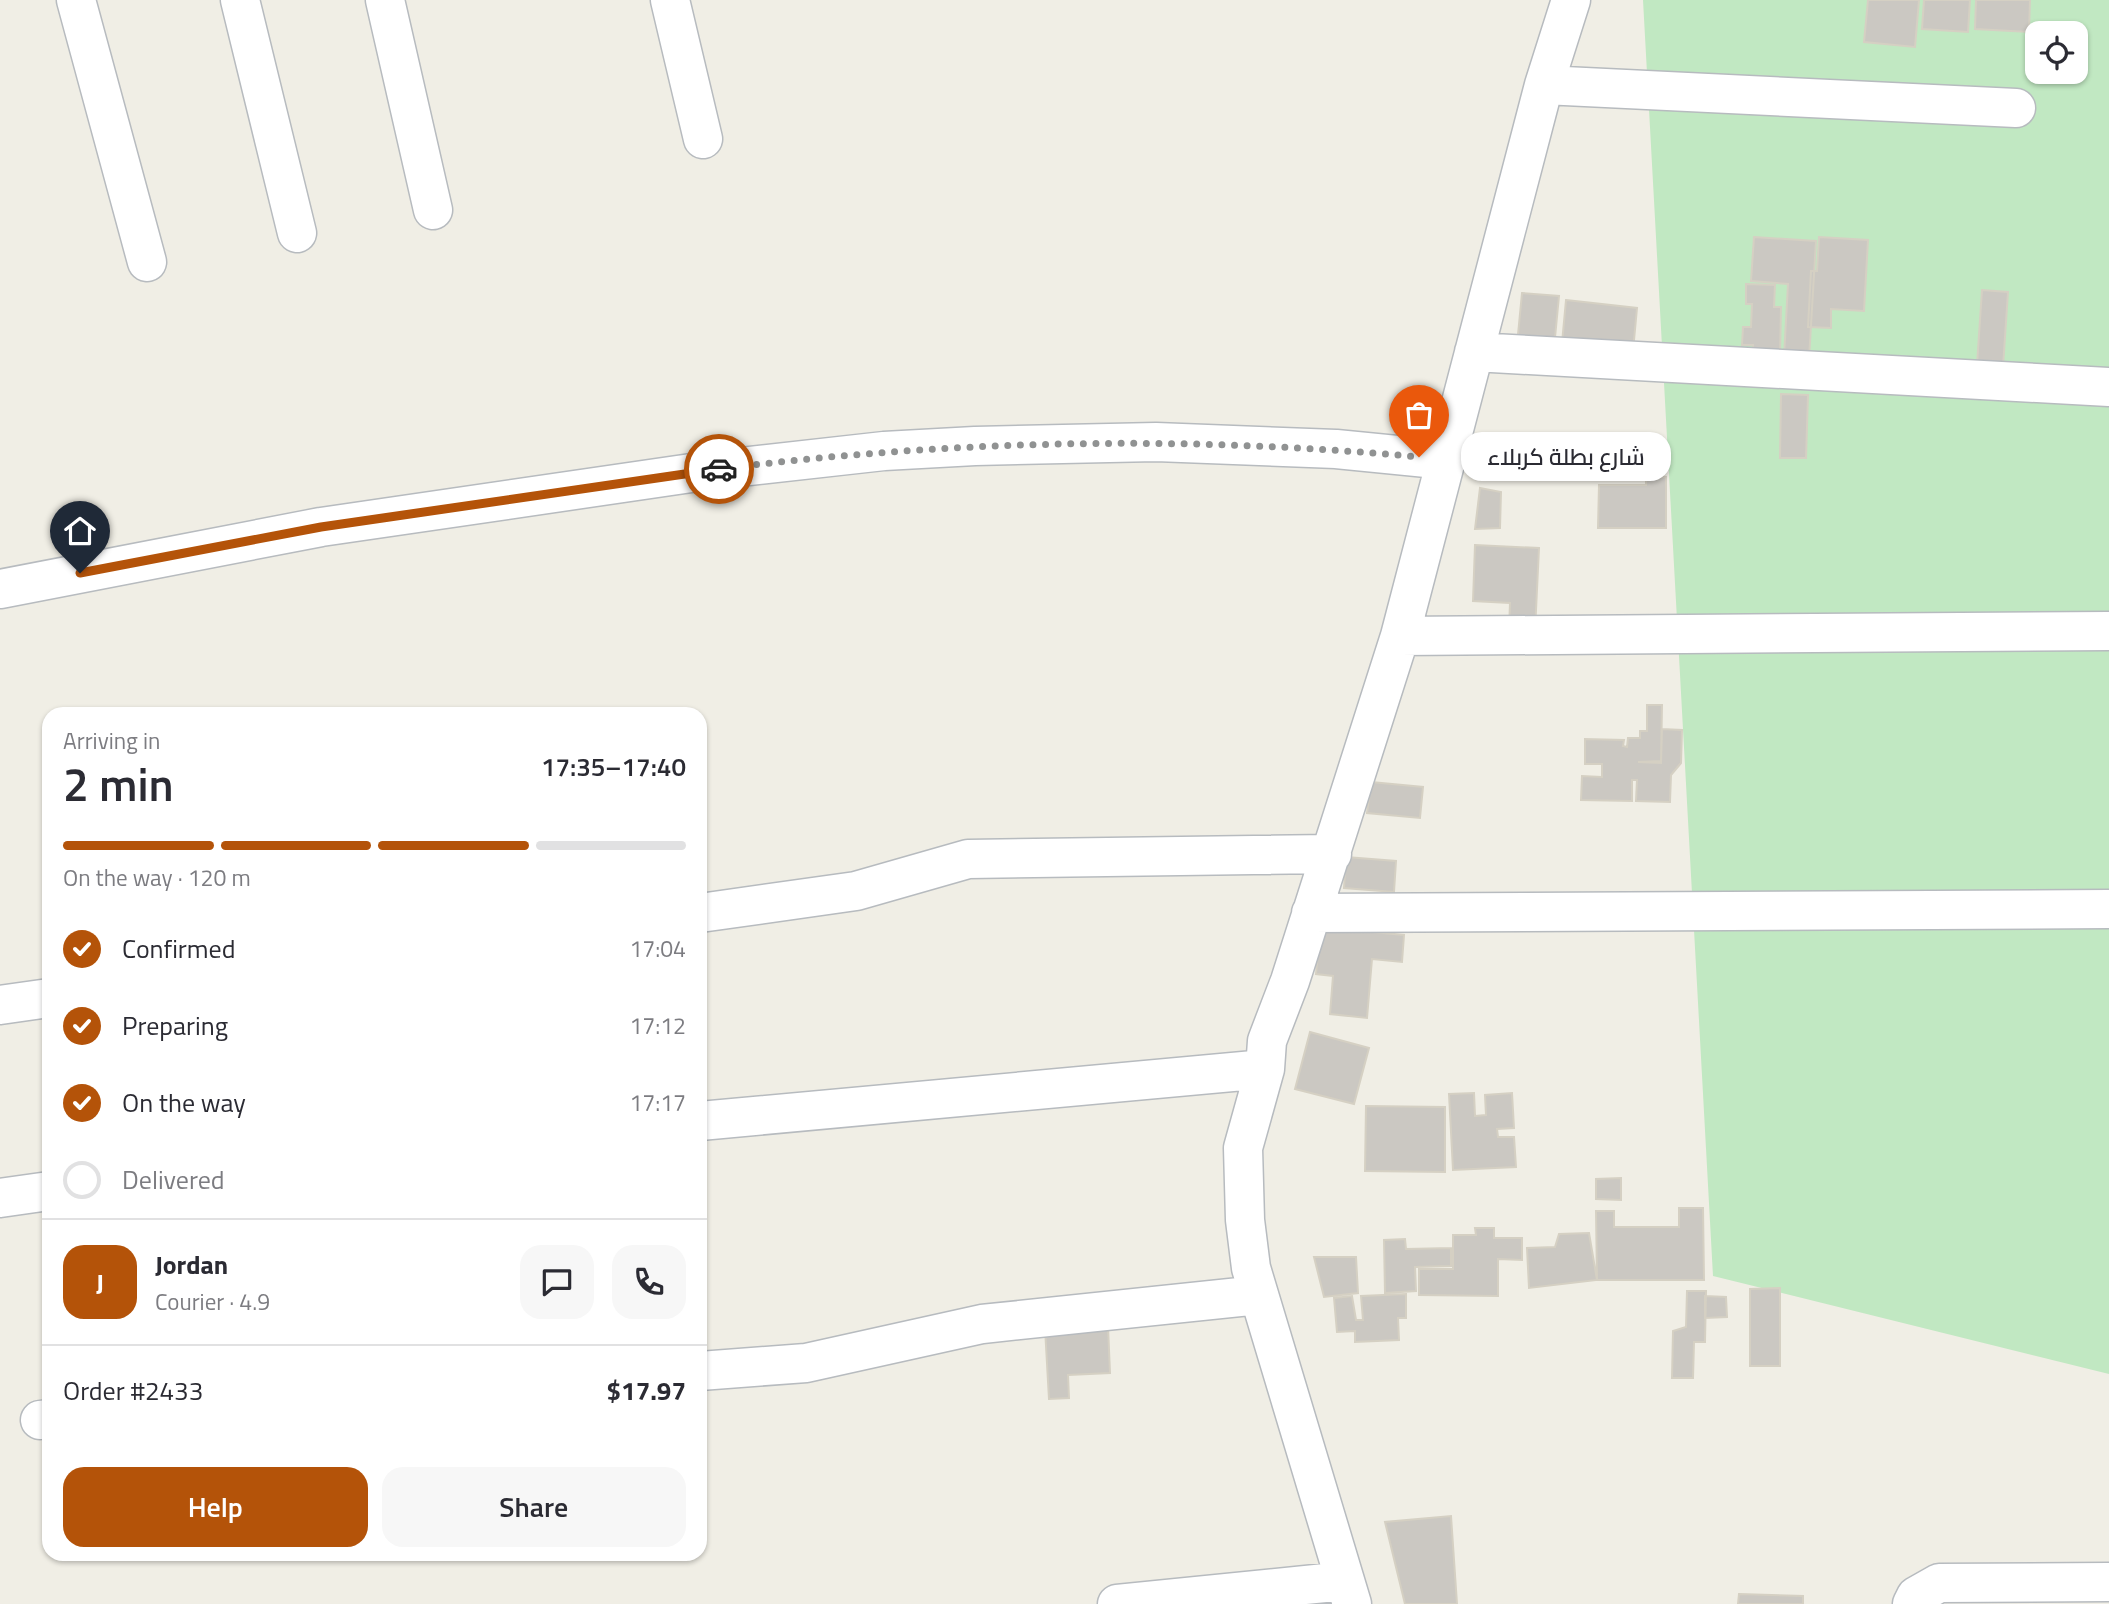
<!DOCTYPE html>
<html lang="en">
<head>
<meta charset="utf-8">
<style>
	body { margin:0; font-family:"Titillium Web",Cairo,sans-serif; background:#f7f7f7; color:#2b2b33; height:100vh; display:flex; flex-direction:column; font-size:26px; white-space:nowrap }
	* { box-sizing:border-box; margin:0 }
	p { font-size:23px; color:#7c7c81 }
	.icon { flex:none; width:38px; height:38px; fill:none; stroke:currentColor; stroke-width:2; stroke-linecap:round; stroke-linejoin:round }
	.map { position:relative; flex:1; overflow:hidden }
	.sheet { position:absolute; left:42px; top:707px; width:665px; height:854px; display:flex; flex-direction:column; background:#fff; border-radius:21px; box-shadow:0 2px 5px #0004 }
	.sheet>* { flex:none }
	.controls { position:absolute; left:2025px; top:21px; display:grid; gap:14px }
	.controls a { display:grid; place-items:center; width:63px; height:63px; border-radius:14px; background:#fff; box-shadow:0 2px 5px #0004; font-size:35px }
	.pin { position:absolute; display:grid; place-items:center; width:60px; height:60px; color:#fff; margin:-72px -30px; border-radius:50% 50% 50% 0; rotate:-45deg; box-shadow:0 0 7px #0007 }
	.pin .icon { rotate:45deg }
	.courier { position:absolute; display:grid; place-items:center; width:70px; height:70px; margin:-35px; border:5px solid #b45309; border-radius:50%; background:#fff; color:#222; box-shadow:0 2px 9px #0007 }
	.bubble { position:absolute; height:49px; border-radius:21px; background:#fff; box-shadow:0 2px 5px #0004; font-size:23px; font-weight:600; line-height:49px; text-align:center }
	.summary em { font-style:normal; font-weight:600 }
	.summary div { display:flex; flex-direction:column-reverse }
	.summary { display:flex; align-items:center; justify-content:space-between; height:119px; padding:0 21px }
	h1 { font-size:46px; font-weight:600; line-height:52px }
	.bar { display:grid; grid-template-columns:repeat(4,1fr); gap:10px 7px; align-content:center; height:84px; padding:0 21px }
	.bar i { height:9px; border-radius:5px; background:#e1e1e2 }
	.bar .on { background:#b45309 }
	.bar p { grid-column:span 4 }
	.line { display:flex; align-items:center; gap:18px; padding:0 21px; border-top:2px solid #e1e1e2 }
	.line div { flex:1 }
	.round { display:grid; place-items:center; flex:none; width:74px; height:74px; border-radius:21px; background:#f7f7f7 }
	ol { padding:0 21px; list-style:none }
	li { display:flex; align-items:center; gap:21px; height:77px }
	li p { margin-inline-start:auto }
	li .icon { padding:7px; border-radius:50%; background:#b45309; color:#fff; stroke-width:4 }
	li:last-child { color:#7c7c81 }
	li i { width:38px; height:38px; border:4px solid #e1e1e2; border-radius:50% }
	.primary-button { display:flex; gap:14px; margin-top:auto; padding:14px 21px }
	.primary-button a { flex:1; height:80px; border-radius:21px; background:#b45309; color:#fff; font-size:28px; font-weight:600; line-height:80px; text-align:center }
	.primary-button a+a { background:#f7f7f7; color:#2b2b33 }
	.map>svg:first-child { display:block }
	.green { fill:#c1e8c2; fill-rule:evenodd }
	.building { fill:#cbc8c2; stroke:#d5d0c3; stroke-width:2 }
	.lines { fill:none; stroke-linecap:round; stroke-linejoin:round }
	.street-casing { stroke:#b7bbbf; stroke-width:41 }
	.street { stroke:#fff; stroke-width:38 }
	.done { stroke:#909292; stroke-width:7; stroke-dasharray:0 12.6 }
	.route { stroke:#b45309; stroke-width:9 }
</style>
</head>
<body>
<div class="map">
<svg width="2109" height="1604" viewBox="0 0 2109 1604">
	<rect width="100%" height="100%" fill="#f0eee5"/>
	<!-- green -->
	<path class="green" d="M1643,0h466v1374l-396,-98zM2037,33h39v39h-39z"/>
	<!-- building -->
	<path class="building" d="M1868,0h51l-4,47 -51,-5z
		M1924,0h46l-2,32 -46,-3z
		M1976,0h54l-1,32 -54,-3z
		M1754,237l62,4 -7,118 -25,-2 4,-73 -37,-3z
		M1819,237l49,3 -4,71 -33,-2v19l-23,-1 3,-56h6z
		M1746,284l29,1 -1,22h7l-1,48 -26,-1 -1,-9h-11l1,-18h8l1,-23h-6z
		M1982,290l26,2 -5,75 -26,-2z
		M1522,293l37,3 -5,52 -37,-3z
		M1566,300l71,8 -4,43 -71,-8z
		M1781,394l27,1 -2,63h-26z
		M1646,476l20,1v51h-68l1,-43h47z
		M1480,488l21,4 -1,36 -25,1z
		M1475,545l64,3 -4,83 -26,-1 1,-27 -37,-2z
		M1647,705h15l-1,56 -23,1 23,1 1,-34 20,1 -1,33 -10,12 -1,27 -34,-1 1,-21h-5v21l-51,-1 1,-24 20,1v-13h-17v-25l39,1 -1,6 4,1 1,-9h12v-7h7z
		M1371,782l52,5 -3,31 -53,-5z
		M1346,857l50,4 -2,31 -50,-4z
		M1320,927l84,8 -2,27 -30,-3 -5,59 -37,-4 3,-38 -17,-2z
		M1310,1032l59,16 -15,56 -59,-15z
		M1474,1093l1,23 11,-1 -1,-20 27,-2 2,35 -17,1 1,8h16l2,30 -63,3 -4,-76z
		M1366,1106l79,1v65l-80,-1z
		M1621,1178v22l-25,-1v-20z
		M1679,1208h24l1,72h-107l-1,-69h18v16h65z
		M1475,1228h19v10h28v22l-24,-1v37l-79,-1v-26h34v-34h23z
		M1589,1233l8,47 -68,8 -2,-40 28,-1 4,-13z
		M1405,1239l1,10 45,-1v18l-36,1 1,24 -31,2 -1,-53z
		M1314,1257h42l2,36 -34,4z
		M1780,1288v78h-30v-77z
		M1687,1291h19l-1,51h-11l-1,36h-21l1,-47 13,-4z
		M1406,1294v24h-8l1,22 -44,2v-11l-18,1 -3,-34 18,-2 4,24h7l-2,-24z
		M1705,1296l21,1 1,20 -22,1z
		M1108,1326l2,47 -42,2 1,23 -20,1 -4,-71z
		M1451,1516l6,88h-52l-20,-82z
		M1739,1594l64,2v8h-65z"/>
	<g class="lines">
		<defs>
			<path id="street" d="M76,0l71,262
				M240,0l57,233
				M385,0l48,210
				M670,0l33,139
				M1544,85l472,23
				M1474,352l635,35
				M0,589l321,-62 384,-56 179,-20 91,-5 181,-4 180,7 111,11
				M1400,636l709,-5
				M700,913l156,-22 112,-32 364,-5
				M1311,913l798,-4
				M0,1005l49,-7
				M700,1121l565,-52
				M0,1198l49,-7
				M700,1371l106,-8 176,-39 277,-29
				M40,1420l9,-1
				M1117,1604l228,-23
				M1352,1604l-101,-336 -6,-48 -2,-72 22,-79 2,-28 23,-60 110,-345 144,-551 27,-85
				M1912,1604l4,-8 23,-13 170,-1"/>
		</defs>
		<!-- street casing -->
		<use href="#street" class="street-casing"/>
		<!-- street -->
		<use href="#street" class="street"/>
	</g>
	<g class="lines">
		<!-- done -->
		<path class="done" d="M719,469c233,-29 466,-34 700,-12"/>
		<!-- route -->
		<path class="route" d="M80,573l241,-46 398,-58"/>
	</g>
</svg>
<div class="controls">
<a><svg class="icon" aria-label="locate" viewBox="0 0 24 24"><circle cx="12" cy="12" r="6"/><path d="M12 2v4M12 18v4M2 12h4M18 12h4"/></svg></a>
</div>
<div class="pin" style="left:1419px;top:457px;background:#ea580c"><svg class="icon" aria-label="bag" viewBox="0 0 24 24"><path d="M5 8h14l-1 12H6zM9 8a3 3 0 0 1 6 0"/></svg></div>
<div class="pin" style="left:80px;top:573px;background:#1f2937"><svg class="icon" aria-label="home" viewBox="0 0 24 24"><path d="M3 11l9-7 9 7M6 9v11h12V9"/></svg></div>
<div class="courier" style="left:719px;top:469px"><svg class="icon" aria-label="car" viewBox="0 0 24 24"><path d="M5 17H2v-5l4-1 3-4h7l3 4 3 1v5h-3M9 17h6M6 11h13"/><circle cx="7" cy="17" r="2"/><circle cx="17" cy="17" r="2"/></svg></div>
<div class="bubble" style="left:1461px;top:432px;width:210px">شارع بطلة كربلاء</div>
<section class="sheet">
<div class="summary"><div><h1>2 min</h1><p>Arriving in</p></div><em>17:35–17:40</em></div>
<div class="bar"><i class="on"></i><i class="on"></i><i class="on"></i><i></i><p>On the way · 120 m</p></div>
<ol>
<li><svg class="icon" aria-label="check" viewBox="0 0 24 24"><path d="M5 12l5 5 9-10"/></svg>Confirmed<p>17:04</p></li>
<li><svg class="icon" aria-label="check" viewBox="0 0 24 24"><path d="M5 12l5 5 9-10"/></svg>Preparing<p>17:12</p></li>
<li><svg class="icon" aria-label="check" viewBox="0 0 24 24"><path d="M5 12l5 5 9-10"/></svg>On the way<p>17:17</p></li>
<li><i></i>Delivered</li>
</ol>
<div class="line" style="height:126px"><b class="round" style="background:#b45309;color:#fff">J</b><div><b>Jordan</b><p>Courier · 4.9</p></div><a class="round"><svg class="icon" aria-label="chat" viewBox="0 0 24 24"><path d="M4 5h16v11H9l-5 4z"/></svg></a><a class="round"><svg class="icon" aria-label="phone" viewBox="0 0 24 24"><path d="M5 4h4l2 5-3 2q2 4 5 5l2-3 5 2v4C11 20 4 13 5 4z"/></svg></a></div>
<div class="line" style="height:91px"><div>Order #2433</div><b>$17.97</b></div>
<div class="primary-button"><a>Help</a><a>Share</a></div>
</section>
</div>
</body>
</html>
